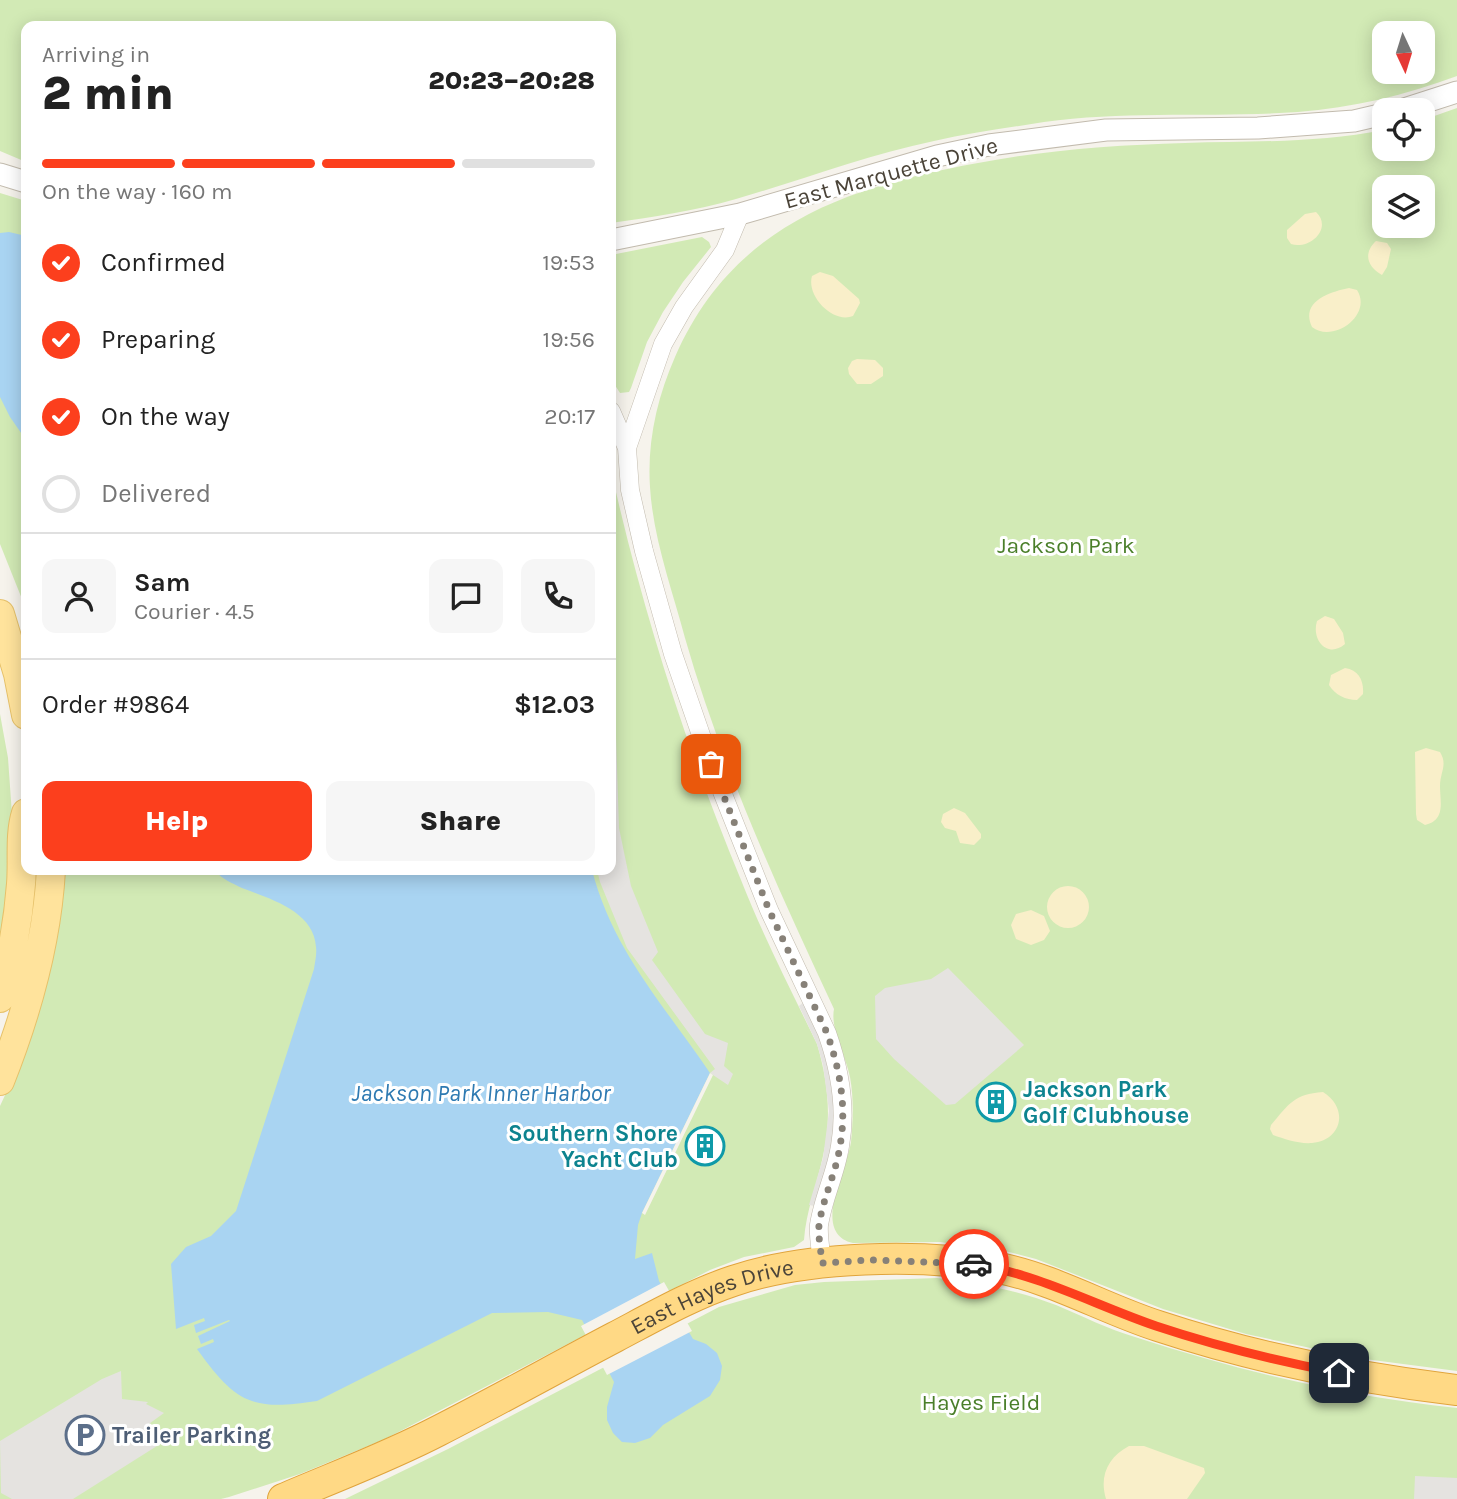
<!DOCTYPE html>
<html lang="en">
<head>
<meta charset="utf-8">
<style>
	body { margin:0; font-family:Karla,sans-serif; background:#f6f6f6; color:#222; height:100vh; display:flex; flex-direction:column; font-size:26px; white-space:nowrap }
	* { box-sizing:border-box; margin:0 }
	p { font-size:23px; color:#767676 }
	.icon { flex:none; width:38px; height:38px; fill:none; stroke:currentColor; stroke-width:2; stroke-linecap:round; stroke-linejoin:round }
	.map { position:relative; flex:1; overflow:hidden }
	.side { position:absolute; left:21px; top:21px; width:595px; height:854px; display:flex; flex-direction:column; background:#fff; border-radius:14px; box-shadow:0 4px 18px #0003 }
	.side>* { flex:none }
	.needle { width:46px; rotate:176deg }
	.fabs { position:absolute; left:1372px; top:21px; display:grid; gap:14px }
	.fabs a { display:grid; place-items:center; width:63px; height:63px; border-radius:14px; background:#fff; box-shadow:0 4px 18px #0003; font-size:35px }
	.pin { position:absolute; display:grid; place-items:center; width:60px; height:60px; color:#fff; margin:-30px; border-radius:14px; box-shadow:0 4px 10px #0006 }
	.courier { position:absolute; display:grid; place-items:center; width:70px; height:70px; margin:-35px; border:5px solid #fc3f1d; border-radius:50%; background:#fff; color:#222; box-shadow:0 2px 9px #0007 }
	.overview em { font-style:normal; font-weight:800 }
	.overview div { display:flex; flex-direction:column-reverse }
	.overview { display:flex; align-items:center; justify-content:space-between; height:119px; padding:0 21px }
	h1 { font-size:46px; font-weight:800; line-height:52px }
	.bar { display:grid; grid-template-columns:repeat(4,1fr); gap:10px 7px; align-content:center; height:84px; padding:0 21px }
	.bar i { height:9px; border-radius:5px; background:#e0e0e0 }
	.bar .selected { background:#fc3f1d }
	.bar p { grid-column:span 4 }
	.line { display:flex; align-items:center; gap:18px; padding:0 21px; border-top:2px solid #e0e0e0 }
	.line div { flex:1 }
	.round { display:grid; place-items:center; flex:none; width:74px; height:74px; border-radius:14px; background:#f6f6f6 }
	ol { padding:0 21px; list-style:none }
	li { display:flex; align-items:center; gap:21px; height:77px }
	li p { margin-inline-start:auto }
	li .icon { padding:7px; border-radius:50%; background:#fc3f1d; color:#fff; stroke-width:4 }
	li:last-child { color:#767676 }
	li i { width:38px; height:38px; border:4px solid #e0e0e0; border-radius:50% }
	.action { display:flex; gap:14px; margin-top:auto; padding:14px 21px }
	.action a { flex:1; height:80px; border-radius:14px; background:#fc3f1d; color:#fff; font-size:28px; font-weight:800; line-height:80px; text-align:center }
	.action a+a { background:#f6f6f6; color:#222 }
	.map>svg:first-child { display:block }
	.green { fill:#d2eab5; fill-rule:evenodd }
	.sand { fill:#f9efc9 }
	.parking { fill:#e5e3e0 }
	.water { fill:#a9d4f2 }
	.pier { fill:#f6f3ec }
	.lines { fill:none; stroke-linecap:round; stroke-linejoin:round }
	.minor-casing { stroke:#c2bbae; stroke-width:19 }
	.tertiary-casing { stroke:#c2bbae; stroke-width:23 }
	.primary-casing { stroke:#e6c16a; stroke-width:30 }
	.trunk-casing { stroke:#e0a43c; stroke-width:32 }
	.minor { stroke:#fff; stroke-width:18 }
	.tertiary { stroke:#fff; stroke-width:21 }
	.primary { stroke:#ffe39c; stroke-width:28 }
	.trunk { stroke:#ffd985; stroke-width:30 }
	.done { stroke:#878178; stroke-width:7; stroke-dasharray:0 12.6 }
	.route { stroke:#fc3f1d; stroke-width:9 }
	.labels { text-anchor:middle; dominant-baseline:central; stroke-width:6; stroke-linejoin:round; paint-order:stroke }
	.street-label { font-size:23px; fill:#4b4439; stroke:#fff }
	.park-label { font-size:23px; fill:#4a7f2a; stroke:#fff }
	.culture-label { font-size:23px; font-weight:bold; fill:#0d838f; stroke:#fff; text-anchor:start }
	.service-label { font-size:23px; font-weight:bold; fill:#4e5e75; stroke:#fff; text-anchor:start }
	.water-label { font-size:24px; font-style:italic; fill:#2e7ab2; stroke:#fff }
</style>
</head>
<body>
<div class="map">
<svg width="1457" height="1499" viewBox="0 0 1457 1499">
	<rect width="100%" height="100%" fill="#f6f3ec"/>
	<!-- green -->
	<path class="green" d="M0,0h1457v76c-51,19 -105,32 -159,36 -86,6 -169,-2 -254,10 -37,6 -74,11 -110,19 -67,14 -132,39 -198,58 -41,12 -84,18 -125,24v-197h-585v136l-26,-11zM1384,33h39v39h-39z
		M1457,108v1263l-100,-13 -111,-24 -83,-25 -127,-50 -31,-8 -65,-9 -87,1c-43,-10 -6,-74 -2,-101 2,-21 3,-43 -1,-65 -4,-21 -20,-48 -16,-68 -56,-120 -112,-242 -149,-371 -13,-49 -32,-100 -35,-151 -3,-45 7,-89 25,-130 58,-132 171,-170 303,-194 69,-13 137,-18 207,-20 67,-2 133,0 199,-13v19h39v-29zM1384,187h39v39h-39z
		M0,193l26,8v408l-26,-65z
		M702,237l7,5 2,5 -28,35 -20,30 -16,30 -16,46 -2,4 -9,1 -9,-14v-124z
		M611,470c31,140 75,277 130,410 22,56 50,110 76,164 11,37 15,74 6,112 -6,29 -17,55 -19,84l-10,7 -50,10 -34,13 -325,169 -85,35 -71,23 -8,2h-221v-393l13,-28 48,-208h550z
		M0,714l8,44 6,85 -14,117z
		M937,1278c41,5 80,12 119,27 26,11 52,24 79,32 108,35 209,59 322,71v91h-1112l103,-50 271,-142 76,-22 29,-3z"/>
	<!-- sand -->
	<path class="sand" d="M1316,212c17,16 -6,38 -25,32l-4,-6v-8l18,-16z
		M1376,241l11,2 4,6 -4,18 -5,8c-15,-8 -19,-22 -6,-34z
		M820,272l13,4 26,23 1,4 -7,13c-20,8 -47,-20 -41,-40z
		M1349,288l8,2c16,25 -24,54 -45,37 -12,-25 17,-35 37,-39z
		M857,359l18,1 8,8v8l-12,8h-14l-8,-10 -1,-6 4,-7z
		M1325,616l9,3 9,14 2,11c-17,15 -34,-4 -28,-23z
		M1345,668c14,2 19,13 18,26l-6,6c-11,0 -22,-5 -28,-15l2,-10z
		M1426,748l14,4c8,13 0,20 0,34 0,16 6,34 -15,39l-8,-5 -1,-6 -1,-62z
		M954,808l11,5 16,21v4l-7,7 -14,-2 -4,-12 -11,-3 -4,-6 2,-8z
		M1047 907a21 21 0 1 1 42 0a21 21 0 1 1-42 0Z
		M1031,910l13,6 6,15 -6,9 -13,5 -15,-6 -5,-14 5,-11z
		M1323,1092c27,17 18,49 -11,51 -14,1 -27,-4 -39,-8l-3,-6 1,-4c18,-21 23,-31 52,-33z
		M1129,1446h15l60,22 1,5 -18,26h-81c-7,-23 2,-42 23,-53z"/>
	<!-- parking -->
	<path class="parking" d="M611,697l5,39 3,92 12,58 27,66 -6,8 53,74 23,9 -4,23 9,8 -5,11 -18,-12 5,-4 -88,-121 -27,-66 -3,-12h14z
		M948,968l76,77 -69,59 -9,1 -52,-46 -18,-20 -1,-43 10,-8 46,-9z
		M804,1002l21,49 7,24 2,26 1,24 -3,20 -17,61 -6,-1 14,-47 6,-47 -6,-46 -6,-21 -18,-38z
		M121,1371l1,28 26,3 -2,2 18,9 -18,13 22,13 -95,60h-61l-11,-6 -1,-52 102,-62z
		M1415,1476l42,2v21h-43z"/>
	<!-- water -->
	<path class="water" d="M9,232l17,4v204l-16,-23 -10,-20v-164z
		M215,870h377c21,81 72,135 118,203l-68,140 -4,12 -3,34 17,-6 7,28 34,58 13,5 11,9 5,13 -2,14 -10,16 -47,29 -13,13 -15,5 -13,-1 -9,-9 -6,-13v-13l7,-25 -32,-62 -34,-8 -56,1 -175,88c-66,10 -81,2 -120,-52l17,-7 -1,-3 -12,5 -3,-8 32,-15 -1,-1 -33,13 -2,-8 11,-4 -1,-3 -28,11 -5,-65 15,-17 25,-11 25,-25 78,-242c1,-7 3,-15 2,-22 -2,-36 -46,-48 -74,-59 -10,-5 -21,-9 -27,-18z"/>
	<!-- pier -->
	<path class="pier" d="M710,1073l3,2 -68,140 -3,-2z
		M664,1282l28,49 -85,44 -26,-49z"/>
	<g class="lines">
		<defs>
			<path id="minor" d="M611,411l16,37 3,42 14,61 29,103 38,110 58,146 58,123c13,37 20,74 13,113 -4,27 -17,52 -21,79 -1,12 2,25 3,38
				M627,448l36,-104 21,-37 41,-57 15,-36"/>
			<path id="tertiary" d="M1401,110l56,-18
				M0,174l26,8
				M611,240l129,-26 197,-58 52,-11 117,-15 152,-2 96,-7 30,-7"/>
			<path id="primary" d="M0,614l18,60 8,41
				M0,998c11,-37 18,-75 21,-114 2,-23 -2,-49 5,-71
				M0,1081c27,-68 47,-138 51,-211"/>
			<g id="trunk">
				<path id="s1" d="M283,1499c51,-22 105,-42 155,-68 59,-30 118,-63 177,-94 38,-20 76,-42 118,-56 72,-25 191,-28 266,-13 55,11 106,41 159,58 97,32 197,52 299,64"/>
			</g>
		</defs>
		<!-- minor casing -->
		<use href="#minor" class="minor-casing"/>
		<!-- tertiary casing -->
		<use href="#tertiary" class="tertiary-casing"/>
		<!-- primary casing -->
		<use href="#primary" class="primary-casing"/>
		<!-- trunk casing -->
		<use href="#trunk" class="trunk-casing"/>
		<!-- minor -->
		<use href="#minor" class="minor"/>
		<!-- tertiary -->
		<use href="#tertiary" class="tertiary"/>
		<!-- primary -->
		<use href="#primary" class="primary"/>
		<!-- trunk -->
		<use href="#trunk" class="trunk"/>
	</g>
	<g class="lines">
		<!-- done -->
		<path class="done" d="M711,764l58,146 58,123c13,37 20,74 13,113 -4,27 -17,52 -21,79 -1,12 2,25 3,38l49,-3 103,4"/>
		<!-- route -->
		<path class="route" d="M974,1264c64,10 121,41 182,62 60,20 121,35 183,47"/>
	</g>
	<!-- icons -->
	<defs>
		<symbol id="building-ring" viewBox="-11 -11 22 22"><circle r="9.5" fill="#fff" stroke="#0f9aa8" stroke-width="1.5"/><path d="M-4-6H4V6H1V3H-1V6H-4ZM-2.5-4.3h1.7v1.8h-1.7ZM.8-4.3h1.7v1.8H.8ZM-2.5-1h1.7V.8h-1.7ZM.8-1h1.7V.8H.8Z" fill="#0f9aa8"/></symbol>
		<symbol id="parking-ring" viewBox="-11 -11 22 22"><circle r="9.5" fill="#fff" stroke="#5c6f8a" stroke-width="1.5"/><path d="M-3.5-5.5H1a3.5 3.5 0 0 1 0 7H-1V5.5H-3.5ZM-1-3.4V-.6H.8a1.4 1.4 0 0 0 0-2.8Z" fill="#5c6f8a"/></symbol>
	</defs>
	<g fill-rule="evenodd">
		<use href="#building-ring" x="974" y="1080" width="44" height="44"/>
		<use href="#building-ring" x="683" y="1124" width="44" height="44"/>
		<use href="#parking-ring" x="63" y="1413" width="44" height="44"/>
	</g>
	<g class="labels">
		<!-- street labels -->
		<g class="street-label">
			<text transform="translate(891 173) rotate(-15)">East Marquette Drive</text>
			<text stroke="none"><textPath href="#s1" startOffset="476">East Hayes Drive</textPath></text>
		</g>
		<!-- park labels -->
		<g class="park-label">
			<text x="1066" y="545">Jackson Park</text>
			<text x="981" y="1402">Hayes Field</text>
		</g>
		<!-- culture labels -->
		<g class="culture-label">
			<text x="1023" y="1089">Jackson Park<tspan x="1023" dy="26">Golf Clubhouse</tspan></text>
			<text x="678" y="1133" text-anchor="end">Southern Shore<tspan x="678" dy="26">Yacht Club</tspan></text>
		</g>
		<!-- service labels -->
		<g class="service-label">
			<text x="112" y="1435">Trailer Parking</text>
		</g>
		<!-- water labels -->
		<g class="water-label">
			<text x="481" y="1093">Jackson Park Inner Harbor</text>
		</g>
	</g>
</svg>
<div class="fabs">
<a><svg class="needle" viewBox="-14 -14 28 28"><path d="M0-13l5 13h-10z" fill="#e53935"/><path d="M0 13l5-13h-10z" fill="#767676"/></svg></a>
<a><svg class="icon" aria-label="locate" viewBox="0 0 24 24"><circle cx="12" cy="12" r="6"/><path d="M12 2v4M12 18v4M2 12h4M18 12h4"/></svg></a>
<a><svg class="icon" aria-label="layers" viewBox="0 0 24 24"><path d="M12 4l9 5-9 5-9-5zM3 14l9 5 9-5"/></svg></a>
</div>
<div class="pin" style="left:711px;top:764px;background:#ea580c"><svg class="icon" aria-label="bag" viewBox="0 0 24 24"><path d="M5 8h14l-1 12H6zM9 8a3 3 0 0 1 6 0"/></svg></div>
<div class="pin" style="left:1339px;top:1373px;background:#1f2937"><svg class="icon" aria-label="home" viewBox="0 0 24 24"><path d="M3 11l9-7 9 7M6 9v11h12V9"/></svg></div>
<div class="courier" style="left:974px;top:1264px"><svg class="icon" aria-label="car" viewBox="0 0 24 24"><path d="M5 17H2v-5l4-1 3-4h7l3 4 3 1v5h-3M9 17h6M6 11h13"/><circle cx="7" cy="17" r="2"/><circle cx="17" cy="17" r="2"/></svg></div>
<section class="side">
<div class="overview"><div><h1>2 min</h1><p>Arriving in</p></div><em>20:23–20:28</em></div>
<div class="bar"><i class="selected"></i><i class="selected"></i><i class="selected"></i><i></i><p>On the way · 160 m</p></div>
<ol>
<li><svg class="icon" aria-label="check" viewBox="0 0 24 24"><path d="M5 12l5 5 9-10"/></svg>Confirmed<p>19:53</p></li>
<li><svg class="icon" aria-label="check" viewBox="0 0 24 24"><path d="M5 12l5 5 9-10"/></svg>Preparing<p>19:56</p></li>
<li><svg class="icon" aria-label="check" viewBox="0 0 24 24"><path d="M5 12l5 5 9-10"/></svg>On the way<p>20:17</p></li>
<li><i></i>Delivered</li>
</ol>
<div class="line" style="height:126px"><a class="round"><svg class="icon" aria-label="person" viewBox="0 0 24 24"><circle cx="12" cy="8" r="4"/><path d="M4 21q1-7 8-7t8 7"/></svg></a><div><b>Sam</b><p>Courier · 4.5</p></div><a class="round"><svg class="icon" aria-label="chat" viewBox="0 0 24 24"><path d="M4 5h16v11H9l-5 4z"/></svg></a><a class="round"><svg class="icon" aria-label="phone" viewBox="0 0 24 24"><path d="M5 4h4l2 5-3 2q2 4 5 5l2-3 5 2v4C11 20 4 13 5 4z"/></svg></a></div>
<div class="line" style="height:91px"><div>Order #9864</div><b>$12.03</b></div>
<div class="action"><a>Help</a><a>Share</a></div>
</section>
</div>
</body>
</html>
